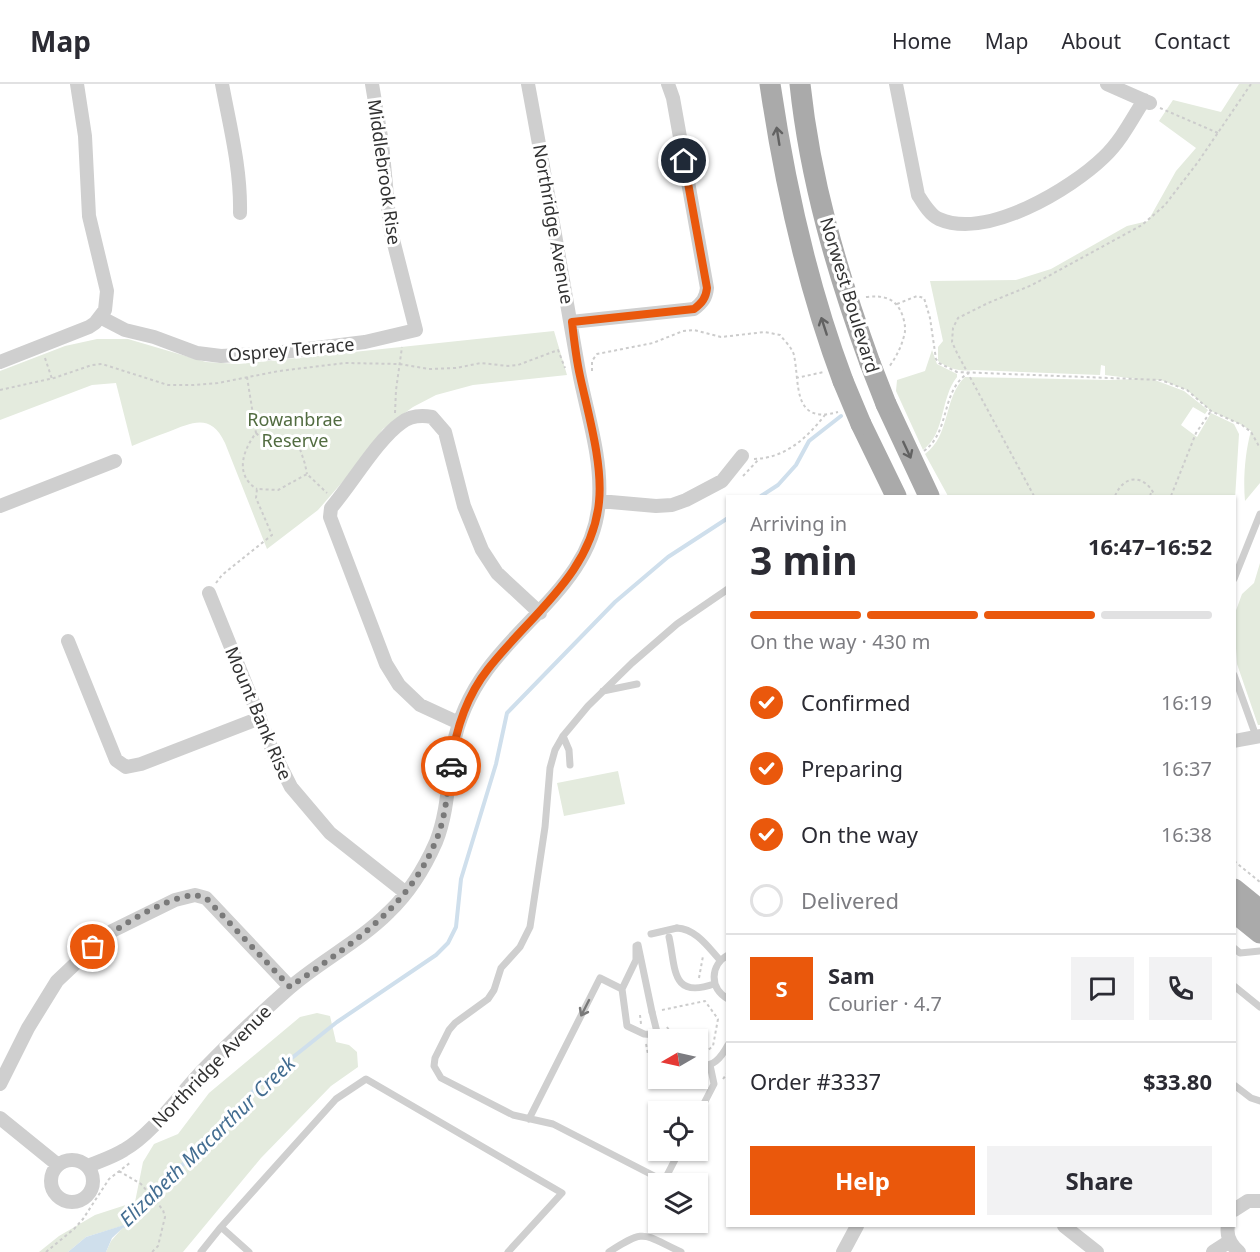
<!DOCTYPE html>
<html lang="en">
<head>
<meta charset="utf-8">
<style>
	body { margin:0; font-family:"Noto Sans",sans-serif; background:#f2f2f3; color:#2b2b33; height:100vh; display:flex; flex-direction:column; font-size:22px; white-space:nowrap }
	* { box-sizing:border-box; margin:0 }
	p { font-size:20px; color:#7c7c81 }
	.icon { flex:none; width:33px; height:33px; fill:none; stroke:currentColor; stroke-width:2; stroke-linecap:round; stroke-linejoin:round }
	.map { position:relative; flex:1; overflow:hidden }
	.panel { position:absolute; left:726px; top:411px; width:510px; height:732px; display:flex; flex-direction:column; background:#fff; border-radius:0px; box-shadow:0 2px 4px #0004 }
	.panel>* { flex:none }
	.needle { width:39px; rotate:261deg }
	.tools { position:absolute; left:648px; top:945px; display:grid; gap:12px }
	.tools a { display:grid; place-items:center; width:60px; height:60px; border-radius:0px; background:#fff; box-shadow:0 2px 4px #0004; font-size:30px }
	.pin { position:absolute; display:grid; place-items:center; width:51px; height:51px; color:#fff; margin:-26px; border:3px solid #fff; border-radius:50%; box-shadow:0 2px 6px #0007 }
	.courier { position:absolute; display:grid; place-items:center; width:60px; height:60px; margin:-30px; border:4px solid #ea580c; border-radius:50%; background:#fff; color:#222; box-shadow:0 2px 8px #0007 }
	.summary em { font-style:normal; font-weight:700 }
	.summary div { display:flex; flex-direction:column-reverse }
	.summary { display:flex; align-items:center; justify-content:space-between; height:102px; padding:0 24px }
	h1 { font-size:39px; font-weight:700; line-height:45px }
	.bar { display:grid; grid-template-columns:repeat(4,1fr); gap:9px 6px; align-content:center; height:72px; padding:0 24px }
	.bar i { height:8px; border-radius:4px; background:#e1e1e2 }
	.bar .selected { background:#ea580c }
	.bar p { grid-column:span 4 }
	.line { display:flex; align-items:center; gap:15px; padding:0 24px; border-top:2px solid #e1e1e2 }
	.line div { flex:1 }
	.round { display:grid; place-items:center; flex:none; width:63px; height:63px; border-radius:0px; background:#f2f2f3 }
	ol { padding:0 24px; list-style:none }
	li { display:flex; align-items:center; gap:18px; height:66px }
	li p { margin-inline-start:auto }
	li .icon { padding:6px; border-radius:50%; background:#ea580c; color:#fff; stroke-width:4 }
	li:last-child { color:#7c7c81 }
	li i { width:33px; height:33px; border:3px solid #e1e1e2; border-radius:50% }
	.primary-button { display:flex; gap:12px; margin-top:auto; padding:12px 24px }
	.primary-button a { flex:1; height:69px; border-radius:0px; background:#ea580c; color:#fff; font-size:24px; font-weight:700; line-height:69px; text-align:center }
	.primary-button a+a { background:#f2f2f3; color:#2b2b33 }
	header { display:flex; align-items:center; gap:36px; box-sizing:border-box; height:84px; padding:0 30px; background:#fff; border-bottom:2px solid #e1e1e2 }
	header strong { font-size:28px }
	nav { display:flex; gap:33px; margin-inline-start:auto; font-size:21px }
	.map>svg:first-child { display:block }
	.green { fill:#e4ebde }
	.water { fill:#cfdfec }
	.lines { fill:none; stroke-linecap:round; stroke-linejoin:round }
	.stream { stroke:#cfdfec; stroke-width:4 }
	.path { stroke:#ccc; stroke-width:2; stroke-dasharray:3 3; stroke-linecap:butt }
	.lane { stroke:#cfcfcf; stroke-width:7 }
	.street { stroke:#cfcfcf; stroke-width:14 }
	.primary { stroke:#aaa; stroke-width:21 }
	.lane-bridge { stroke:#cfcfcf; stroke-width:7 }
	.primary-bridge { stroke:#aaa; stroke-width:21 }
	.oneway { stroke:#626262 }
	.oneway2 { stroke:#797979 }
	.done { stroke:#7a7a7a; stroke-width:6; stroke-dasharray:0 10.8 }
	.route { stroke:#ea580c; stroke-width:8 }
	.labels { text-anchor:middle; dominant-baseline:central; stroke-width:6; stroke-linejoin:round; paint-order:stroke }
	.street-label { font-size:18px; fill:#323232; stroke:#fff }
	.park-label { font-size:18px; fill:#526c41; stroke:#fff }
	.water-label { font-size:20px; font-style:italic; fill:#436d91; stroke:#fff }
</style>
</head>
<body>
<header>
<strong>Map</strong>
<nav><a>Home</a><a>Map</a><a>About</a><a>Contact</a></nav>
</header>
<div class="map">
<svg width="1260" height="1168" viewBox="0 0 1260 1168">
	<rect width="100%" height="100%" fill="#fff"/>
	<!-- green -->
	<path class="green" d="M1239,0h21v399l-15,18c-2,-21 0,-49 6,-70l-9,-6 -31,-14 -24,-21 -26,-10h-6l29,11 24,19 -3,4 -12,-7 -12,18 16,12 14,-24 23,11 5,10 -4,65 -1,-3h-286l-23,-42c26,-19 18,-56 40,-77l144,3 27,-1 -31,-4v-9l-4,-1 -1,10 -126,-5c-13,2 -25,-1 -36,-9v-14l5,-6 -13,-60 86,-1 35,-11 76,-43 21,-5 28,-50 20,-23 -37,-27 14,-21 48,12z
		M554,247l13,44 -94,10 -37,10 -23,12 -30,22 -31,42 -34,39 -51,39 -42,-106c-14,-30 -32,-21 -57,-11 -12,4 -24,9 -36,14l-16,-63 -24,2 -92,35v-49l65,-25 32,-7h31l78,23 33,2z
		M932,266l5,14 20,10v3c-17,21 -11,56 -34,73l-27,-59 1,-11 28,-9z
		M1260,479v162h-2l-21,-61 -3,-48 8,-22 12,-11z
		M618,687l7,33 -61,12 -7,-33z
		M317,929l13,3 6,26 13,3 8,7 1,15 -27,19 -70,72 -78,94h-77l5,-11 14,-16 -39,12 -18,15h-29l20,-16 36,-21 40,-13 8,-40 11,-18 24,-10 31,-41 91,-76z"/>
	<!-- water -->
	<path class="water" d="M127,1140l-15,14 -6,14h-38l18,-15z"/>
	<g class="lines">
		<!-- stream -->
		<path class="stream" d="M761,412l17,-11 18,-20 13,-24 32,-25
			M125,1142l21,-20 55,-62 62,-63 74,-59 99,-67 12,-12 8,-16 5,-48 35,-115 11,-51 108,-111 53,-45 60,-39"/>
		<!-- path -->
		<path class="path" d="M1160,24l58,25
			M866,213c18,-2 31,1 37,20 2,7 3,13 1,19 -3,12 -8,21 -15,31
			M897,220l20,-8 7,2 6,20 6,41 3,4 18,9 204,8 26,10 24,21 31,14 9,7 9,16
			M45,274l7,21
			M592,287v-10l5,-7 56,-11 30,-12 11,-1 27,7 44,-5 15,3c5,6 12,13 14,20 6,29 -2,70 44,57
			M247,293l9,56c-13,17 -22,42 1,56
			M796,294l28,-6
			M0,306l54,-12 38,-13 10,-1 66,21h25l25,-2 61,-12 66,-8 55,1 29,5 27,-1 25,-5 27,3 10,-1 40,-15 7,18
			M395,329l1,-23 6,-43
			M256,349c16,16 28,7 44,16l5,15 2,10
			M924,367c27,-20 16,-59 44,-78
			M754,375c31,-1 52,-20 71,-44
			M743,392l16,-17
			M1034,412l-77,-143 -5,-11 1,-14 5,-10 30,-15 44,-18 110,-60 23,-20 33,-43 53,-78
			M1115,412c9,-22 30,-22 40,0
			M1150,412l2,-6
			M1171,412l25,-63 15,-22
			M216,499l6,-8 50,-40 -16,-37 1,-9 21,1 29,-16 20,19
			M1234,777l26,21
			M699,894l4,-22
			M662,926l43,-9 13,18 -5,27 -6,5 -9,1
			M640,931l1,9
			M667,943l8,13
			M646,960l2,10 10,6
			M694,994l11,6
			M723,995l5,-7
			M119,1087l22,13 22,26 2,7 -7,29 -6,6
			M46,1168l28,-23 9,-10 26,-40 22,-17"/>
		<!-- lane -->
		<path class="lane" d="M1234,495l26,-65
			M1234,591l22,61
			M603,607l34,-7
			M563,652l6,14 1,15
			M677,844c19,1 31,19 43,32
			M669,853c7,32 2,62 45,47
			M636,862v14l-14,29 5,37 17,8 13,1
			M1234,864l6,5 20,-2
			M728,871c-18,10 -19,33 0,44
			M1234,902l26,21
			M652,928l7,28
			M698,981c15,3 23,-7 30,-20
			M1234,1001l17,13 9,3
			M698,1031l16,-31 -4,-19
			M529,1035l71,-141 22,11
			M680,1066l-16,31 -111,-57 -40,-9 -72,-37 -7,-12 1,-8 14,-28 6,-7 33,-24 6,-9 7,-22 19,-21 10,-20 15,-100 5,-59 5,-18 8,-14 25,-30 44,-43 45,-39 51,-35
			M221,1143l28,25
			M201,1168l20,-25 115,-128 30,-20 196,114 -54,59
			M609,1168c37,-24 33,-18 72,0"/>
		<!-- street -->
		<path class="street" d="M222,0c8,43 19,85 18,129
			M896,0l22,111c5,8 12,20 21,24 48,21 132,-30 165,-62 17,-16 28,-38 40,-57
			M1107,0l43,19
			M100,233l25,13 29,7 43,16 24,3 54,-3 90,-11 51,-12 -26,-102 -8,-85 -10,-59
			M571,238l123,-13c8,-6 12,-11 13,-21l-34,-190 -5,-14
			M0,278l89,-35 6,-4 10,-13 2,-19 -18,-75 -4,-80 -8,-52
			M599,417l57,5 16,-1 14,-5 36,-19 20,-25
			M0,422l115,-45
			M209,509l63,156 19,38 39,46 76,60
			M68,557l48,119 10,7 15,-3 119,-46
			M459,639l-39,-18 -21,-20 -13,-21 -56,-147 1,-9c20,-23 47,-69 70,-85 9,-7 20,-8 31,-6l13,15 19,74 18,44 15,23 43,40
			M1234,657l26,-5
			M0,1000l28,-56 29,-47 36,-34 19,-16 63,-31 20,-5 11,3 84,89
			M0,1034l58,47
			M51 1097a21 21 0 1 1 42 0a21 21 0 1 1-42 0Z
			M88,1082c12,-5 25,-9 36,-16 30,-17 57,-58 82,-83 25,-26 52,-51 80,-76 32,-29 72,-48 103,-79 19,-18 36,-45 47,-70 12,-30 12,-63 17,-95 5,-27 18,-55 34,-77 40,-55 108,-95 112,-170 3,-43 -12,-86 -20,-128 -17,-96 -33,-192 -51,-288
			M1234,1126l14,-9h12
			M1064,1142l33,26
			M1228,1142c-2,10 3,19 11,26
			M843,1168l14,-26
			M1213,1168l17,-11"/>
		<!-- primary -->
		<path class="primary" d="M770,0c15,102 37,201 73,297
			M800,0c10,96 37,188 70,279
			M886,320l43,92
			M861,340l35,72
			M1234,805l26,21
			M1234,828l26,21"/>
		<!-- lane-bridge -->
		<path class="lane-bridge" d="M651,850l26,-6
			M638,861l14,67"/>
		<!-- primary-bridge -->
		<path class="primary-bridge" d="M870,279l16,41
			M843,297l18,43"/>
	</g>
	<!-- one-way arrows -->
	<defs><path id="oneway-shaft" d="M-6 0H5M1.5-3L5.5 0L1.5 3" fill="none" stroke-width="1.6" stroke-linecap="round" stroke-linejoin="round" transform="scale(1.5)"/></defs>
	<g class="oneway">
		<use href="#oneway-shaft" transform="translate(778 52) rotate(-99)"/>
		<use href="#oneway-shaft" transform="translate(824 242) rotate(-108)"/>
		<use href="#oneway-shaft" transform="translate(907 366) rotate(65)"/>
	</g>
	<use class="oneway2" href="#oneway-shaft" transform="translate(585 924) rotate(117)"/>
	<g class="lines">
		<!-- done -->
		<path class="done" d="M93,863c22,-19 70,-48 100,-52 4,0 9,2 13,3l84,89c58,-41 116,-76 145,-144 11,-24 12,-52 16,-77"/>
		<!-- route -->
		<path class="route" d="M451,682c4,-34 15,-69 37,-97 41,-53 104,-95 111,-167 4,-38 -11,-89 -19,-126 -4,-18 -6,-36 -8,-54l122,-13c8,-6 12,-11 13,-21l-23,-127"/>
	</g>
	<g class="labels">
		<!-- street labels -->
		<g class="street-label">
			<text transform="translate(385 88) rotate(82)">Middlebrook Rise</text>
			<text transform="translate(554 140) rotate(80)">Northridge Avenue</text>
			<text transform="translate(850 211) rotate(73)">Norwest Boulevard</text>
			<text transform="translate(291 265) rotate(-5)">Osprey Terrace</text>
			<text transform="translate(259 629) rotate(67)">Mount Bank Rise</text>
			<text transform="translate(211 982) rotate(-46)">Northridge Avenue</text>
		</g>
		<!-- park labels -->
		<g class="park-label">
			<text x="295" y="335">Rowanbrae<tspan x="295" dy="21">Reserve</tspan></text>
		</g>
		<!-- water labels -->
		<g class="water-label">
			<text transform="translate(207 1057) rotate(-44)">Elizabeth Macarthur Creek</text>
		</g>
	</g>
</svg>
<div class="tools">
<a><svg class="needle" viewBox="-14 -14 28 28"><path d="M0-13l5 13h-10z" fill="#e53935"/><path d="M0 13l5-13h-10z" fill="#7c7c81"/></svg></a>
<a><svg class="icon" aria-label="locate" viewBox="0 0 24 24"><circle cx="12" cy="12" r="6"/><path d="M12 2v4M12 18v4M2 12h4M18 12h4"/></svg></a>
<a><svg class="icon" aria-label="layers" viewBox="0 0 24 24"><path d="M12 4l9 5-9 5-9-5zM3 14l9 5 9-5"/></svg></a>
</div>
<div class="pin" style="left:93px;top:863px;background:#ea580c"><svg class="icon" aria-label="bag" viewBox="0 0 24 24"><path d="M5 8h14l-1 12H6zM9 8a3 3 0 0 1 6 0"/></svg></div>
<div class="pin" style="left:684px;top:77px;background:#1f2937"><svg class="icon" aria-label="home" viewBox="0 0 24 24"><path d="M3 11l9-7 9 7M6 9v11h12V9"/></svg></div>
<div class="courier" style="left:451px;top:682px"><svg class="icon" aria-label="car" viewBox="0 0 24 24"><path d="M5 17H2v-5l4-1 3-4h7l3 4 3 1v5h-3M9 17h6M6 11h13"/><circle cx="7" cy="17" r="2"/><circle cx="17" cy="17" r="2"/></svg></div>
<section class="panel">
<div class="summary"><div><h1>3 min</h1><p>Arriving in</p></div><em>16:47–16:52</em></div>
<div class="bar"><i class="selected"></i><i class="selected"></i><i class="selected"></i><i></i><p>On the way · 430 m</p></div>
<ol>
<li><svg class="icon" aria-label="check" viewBox="0 0 24 24"><path d="M5 12l5 5 9-10"/></svg>Confirmed<p>16:19</p></li>
<li><svg class="icon" aria-label="check" viewBox="0 0 24 24"><path d="M5 12l5 5 9-10"/></svg>Preparing<p>16:37</p></li>
<li><svg class="icon" aria-label="check" viewBox="0 0 24 24"><path d="M5 12l5 5 9-10"/></svg>On the way<p>16:38</p></li>
<li><i></i>Delivered</li>
</ol>
<div class="line" style="height:108px"><b class="round" style="background:#ea580c;color:#fff">S</b><div><b>Sam</b><p>Courier · 4.7</p></div><a class="round"><svg class="icon" aria-label="chat" viewBox="0 0 24 24"><path d="M4 5h16v11H9l-5 4z"/></svg></a><a class="round"><svg class="icon" aria-label="phone" viewBox="0 0 24 24"><path d="M5 4h4l2 5-3 2q2 4 5 5l2-3 5 2v4C11 20 4 13 5 4z"/></svg></a></div>
<div class="line" style="height:78px"><div>Order #3337</div><b>$33.80</b></div>
<div class="primary-button"><a>Help</a><a>Share</a></div>
</section>
</div>
</body>
</html>
